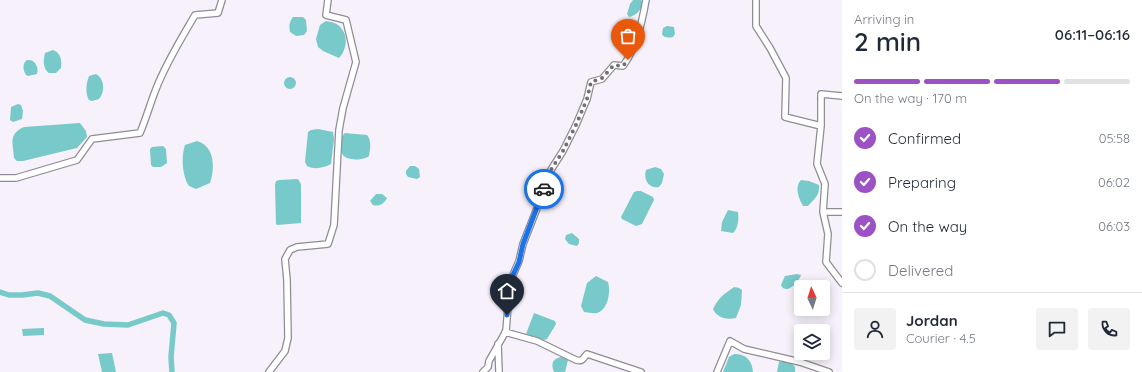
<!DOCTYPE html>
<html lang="en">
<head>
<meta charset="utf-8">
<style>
	body { margin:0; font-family:Quicksand,sans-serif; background:#f2f2f3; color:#1f2937; height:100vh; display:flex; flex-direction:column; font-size:15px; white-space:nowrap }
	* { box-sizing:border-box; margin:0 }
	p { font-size:13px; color:#747a83 }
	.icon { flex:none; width:22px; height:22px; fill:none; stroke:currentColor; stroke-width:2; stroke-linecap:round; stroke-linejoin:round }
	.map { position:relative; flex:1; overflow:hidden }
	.details { display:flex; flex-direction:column; background:#fff; width:300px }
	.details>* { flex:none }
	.needle { width:26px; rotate:356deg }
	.controls { position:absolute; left:794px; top:280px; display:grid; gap:8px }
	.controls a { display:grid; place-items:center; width:36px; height:36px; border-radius:4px; background:#fff; box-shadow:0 2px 10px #0003; font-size:20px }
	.pin { position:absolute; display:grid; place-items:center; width:34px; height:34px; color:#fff; margin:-41px -17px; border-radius:50% 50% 50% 0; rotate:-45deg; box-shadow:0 0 4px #0007 }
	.pin .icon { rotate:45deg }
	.courier { position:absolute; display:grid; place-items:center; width:40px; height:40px; margin:-20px; border:3px solid #1a73e8; border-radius:50%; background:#fff; color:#222; box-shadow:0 1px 5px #0007 }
	.headline em { font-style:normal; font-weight:600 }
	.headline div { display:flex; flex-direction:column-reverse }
	.headline { display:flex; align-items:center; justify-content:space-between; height:68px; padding:0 12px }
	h1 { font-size:26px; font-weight:600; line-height:30px }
	.bar { display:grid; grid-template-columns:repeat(4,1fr); gap:6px 4px; align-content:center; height:48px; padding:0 12px }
	.bar i { height:5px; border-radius:3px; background:#e0e1e3 }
	.bar .current { background:#9c52c5 }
	.bar p { grid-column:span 4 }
	.line { display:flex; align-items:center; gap:10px; padding:0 12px; border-top:1px solid #e0e1e3 }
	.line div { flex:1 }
	.round { display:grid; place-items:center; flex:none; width:42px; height:42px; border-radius:4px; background:#f2f2f3 }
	ol { padding:0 12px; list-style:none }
	li { display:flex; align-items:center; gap:12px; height:44px }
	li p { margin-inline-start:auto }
	li .icon { padding:4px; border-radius:50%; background:#9c52c5; color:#fff; stroke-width:4 }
	li:last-child { color:#747a83 }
	li i { width:22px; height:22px; border:2px solid #e0e1e3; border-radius:50% }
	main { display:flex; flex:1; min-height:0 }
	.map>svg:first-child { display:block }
	.water { fill:#78c9c9 }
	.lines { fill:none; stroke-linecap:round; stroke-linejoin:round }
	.canal { stroke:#78c9c9; stroke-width:5.5 }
	.minor-casing { stroke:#908c94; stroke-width:8 }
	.minor { stroke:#fff; stroke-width:5.5 }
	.done { stroke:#737075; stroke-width:4; stroke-dasharray:0 7.2 }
	.route { stroke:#1a73e8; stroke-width:5 }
</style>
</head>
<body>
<main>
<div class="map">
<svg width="842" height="372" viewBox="0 0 842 372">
	<rect width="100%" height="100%" fill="#f6f1fa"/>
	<!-- water -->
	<path class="water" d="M633,0h8l2,3c-3,8 -6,12 -14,14l-2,-3 3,-10z
		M293,17h10l3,3 1,11 -3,4 -8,1 -6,-4c-1,-6 -1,-10 3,-15z
		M326,21c5,1 12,2 15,7 8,9 5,23 -2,30l-16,-7 -5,-4 -2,-8 4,-14z
		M667,26l7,1 1,7 -2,3c-5,1 -9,1 -11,-3l1,-6z
		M53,50c8,3 9,11 8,18l-5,5h-7c-6,-4 -6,-13 -4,-20z
		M27,60c8,-1 12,7 10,14l-9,2 -2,-1c-3,-5 -4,-11 1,-15z
		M96,74c9,5 9,18 3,25l-7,2 -3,-1c-4,-7 -3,-16 0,-24z
		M284 83a6 6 0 1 1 12 0a6 6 0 1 1-12 0Z
		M18,104l3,1 2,6 -1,8 -9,3 -3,-2 1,-13z
		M80,123l6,8 1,6 -10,11 -54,13h-6l-3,-3c-1,-15 -6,-24 10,-31z
		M318,129l15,3 1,7 -3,25c-8,4 -16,6 -24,2l-2,-4 3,-30 3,-2z
		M345,133l22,2c5,6 3,14 2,21 -6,5 -25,5 -27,-3 -1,-5 0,-11 0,-17z
		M197,141c18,5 18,27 13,42l-14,6 -7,-3c-7,-10 -8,-29 -4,-41z
		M163,146l3,3 1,14 -6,4h-8l-2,-2 -1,-16 2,-2z
		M410,166h5l4,3 1,8 -3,2 -9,-2 -2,-3v-3z
		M655,167l6,2 3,5 -2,9 -3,4c-10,2 -16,-7 -13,-17z
		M298,179l3,5v39l-24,2 -1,-1 -1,-39 1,-4 3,-1z
		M801,180l8,1 10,4c1,11 -5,14 -11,21h-5c-4,-7 -9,-19 -2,-26z
		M637,191h4l12,6 1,3 -12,24 -6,2 -14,-7 -1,-2 13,-25z
		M376,194h6l5,4c-3,6 -8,9 -14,7l-3,-4z
		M728,210l10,2c1,7 0,17 -5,21l-12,-2 1,-9z
		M572,233l7,6v4l-2,3 -8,-2 -4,-5 1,-4z
		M797,274l4,1c-2,7 -15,21 -20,10l4,-9z
		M596,276l12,6c3,10 0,28 -11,31 -4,1 -9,-1 -13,-1l-3,-6 6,-23z
		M734,287l5,1 3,2 -1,15 -5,13c-9,2 -19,0 -23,-9 6,-12 10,-14 21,-22z
		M534,313l21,8 1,3 -9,15 -3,1 -18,-6z
		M44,328v7l-21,1 -1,-7z
		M112,353l4,19h-14l-4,-18z
		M734,354c13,0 18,7 19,18h-30l6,-15z
		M561,357l7,3 -3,12h-11c-3,-8 -2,-13 7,-15z
		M783,361c6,0 8,1 12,6v5h-18l2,-10z"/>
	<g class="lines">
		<!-- canal -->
		<path class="canal" d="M0,292l9,3h13l16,-2 12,3 35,24 19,4 24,1 35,-12 6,2 5,8 -3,34 1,15"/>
		<defs>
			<path id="minor" d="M756,0v26l14,22 16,30 -1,39 36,9
				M842,96l-21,-2v32l-4,38 8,20 -2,28 5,22 -2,28 16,21
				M0,178h16l61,-18 15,-21 48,-6c6,-14 10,-29 16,-44 10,-26 25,-50 39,-74l23,-2 4,-13
				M823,212h19
				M505,332l32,9 39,19c7,2 7,-2 11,-6l54,18
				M498,344l1,28
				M269,372l16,-21 3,-13 -1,-58 -2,-21 5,-9 7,-3 31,-3 6,-19 5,-95 4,-22 13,-46 -10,-42 -20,-5 2,-15
				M483,372l5,-5 1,-6 17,-30 3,-37 4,-19 6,-14 4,-17 20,-51 4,-17 16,-25 13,-26 11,-26 4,-17 11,-3 12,-14 9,1c14,-19 19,-44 23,-66
				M717,372l13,-31 14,8 56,13 29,10"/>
		</defs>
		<!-- minor casing -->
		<use href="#minor" class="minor-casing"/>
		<!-- minor -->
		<use href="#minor" class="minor"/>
	</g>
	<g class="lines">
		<!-- done -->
		<path class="done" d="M544,189l3,-13 16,-25 13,-26 11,-26 4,-17 11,-4 12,-13 9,1 5,-6"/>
		<!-- route -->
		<path class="route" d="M507,315l6,-40 6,-13 4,-18 21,-55"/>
	</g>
</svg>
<div class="controls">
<a><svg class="needle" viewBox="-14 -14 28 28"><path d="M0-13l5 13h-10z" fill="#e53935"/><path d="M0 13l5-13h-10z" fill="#747a83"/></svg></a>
<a><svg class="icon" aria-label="layers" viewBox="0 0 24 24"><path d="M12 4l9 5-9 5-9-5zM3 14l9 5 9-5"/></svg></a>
</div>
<div class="pin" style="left:628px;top:60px;background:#ea580c"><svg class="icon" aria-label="bag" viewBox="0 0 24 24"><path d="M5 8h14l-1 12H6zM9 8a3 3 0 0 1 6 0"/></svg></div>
<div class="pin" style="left:507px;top:315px;background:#1f2937"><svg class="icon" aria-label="home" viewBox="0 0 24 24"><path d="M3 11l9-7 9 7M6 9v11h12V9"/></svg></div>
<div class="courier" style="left:544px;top:189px"><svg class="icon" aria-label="car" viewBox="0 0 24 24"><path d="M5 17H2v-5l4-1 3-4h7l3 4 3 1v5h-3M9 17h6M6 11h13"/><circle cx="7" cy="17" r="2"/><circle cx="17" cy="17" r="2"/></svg></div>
</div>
<section class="details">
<div class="headline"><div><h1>2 min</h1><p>Arriving in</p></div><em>06:11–06:16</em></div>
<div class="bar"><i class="current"></i><i class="current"></i><i class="current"></i><i></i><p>On the way · 170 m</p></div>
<ol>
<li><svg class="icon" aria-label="check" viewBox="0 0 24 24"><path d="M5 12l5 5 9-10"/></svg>Confirmed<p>05:58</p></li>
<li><svg class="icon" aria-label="check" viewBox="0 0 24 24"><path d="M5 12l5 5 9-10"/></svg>Preparing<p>06:02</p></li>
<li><svg class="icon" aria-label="check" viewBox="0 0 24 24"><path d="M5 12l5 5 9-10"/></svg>On the way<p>06:03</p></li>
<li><i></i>Delivered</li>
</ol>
<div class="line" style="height:72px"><a class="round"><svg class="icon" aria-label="person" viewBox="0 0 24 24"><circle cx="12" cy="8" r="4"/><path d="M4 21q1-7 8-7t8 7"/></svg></a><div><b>Jordan</b><p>Courier · 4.5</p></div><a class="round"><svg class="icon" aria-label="chat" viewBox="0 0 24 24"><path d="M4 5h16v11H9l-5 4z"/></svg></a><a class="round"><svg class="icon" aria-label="phone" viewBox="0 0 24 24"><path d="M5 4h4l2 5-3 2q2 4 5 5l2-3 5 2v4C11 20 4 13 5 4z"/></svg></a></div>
</section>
</main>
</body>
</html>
